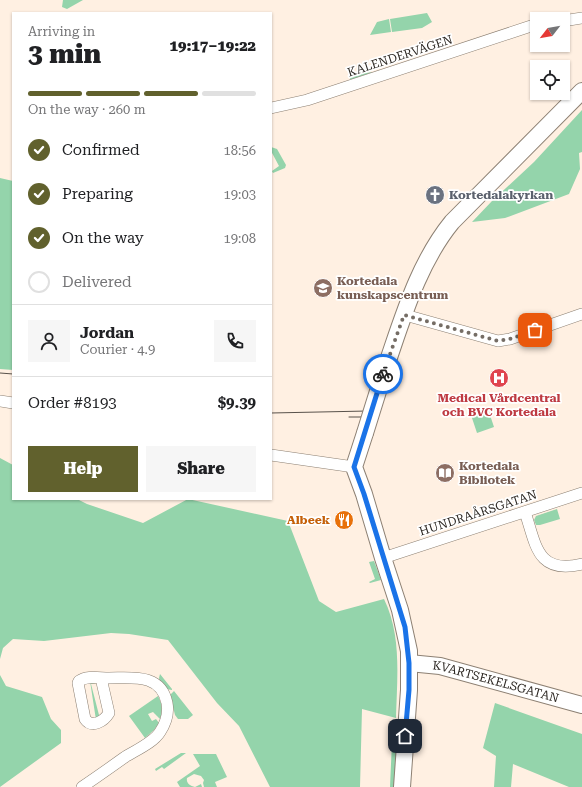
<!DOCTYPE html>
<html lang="en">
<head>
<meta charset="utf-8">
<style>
	body { margin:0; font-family:"Roboto Serif",serif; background:#f6f6f6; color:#202124; height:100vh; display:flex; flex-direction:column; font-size:15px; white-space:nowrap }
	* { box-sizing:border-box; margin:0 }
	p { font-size:13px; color:#757577 }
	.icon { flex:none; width:22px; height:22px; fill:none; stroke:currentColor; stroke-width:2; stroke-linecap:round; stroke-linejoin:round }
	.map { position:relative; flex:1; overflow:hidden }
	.sheet { position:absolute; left:12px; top:12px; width:260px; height:488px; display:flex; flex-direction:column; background:#fff; border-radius:0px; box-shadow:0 1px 3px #0004 }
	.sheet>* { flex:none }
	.needle { width:26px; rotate:239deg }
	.tools { position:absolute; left:530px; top:12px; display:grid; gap:8px }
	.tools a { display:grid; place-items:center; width:40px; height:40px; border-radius:0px; background:#fff; box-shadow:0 1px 3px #0004; font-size:20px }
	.pin { position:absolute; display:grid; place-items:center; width:34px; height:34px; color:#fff; margin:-17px; border-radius:8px; box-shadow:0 2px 6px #0006 }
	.courier { position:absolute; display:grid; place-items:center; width:40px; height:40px; margin:-20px; border:3px solid #1a73e8; border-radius:50%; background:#fff; color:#222; box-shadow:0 1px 5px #0007 }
	.headline em { font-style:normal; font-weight:800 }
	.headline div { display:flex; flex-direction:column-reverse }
	.headline { display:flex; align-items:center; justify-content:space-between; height:68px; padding:0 16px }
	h1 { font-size:26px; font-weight:800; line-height:30px }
	.bar { display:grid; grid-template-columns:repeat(4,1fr); gap:6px 4px; align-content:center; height:48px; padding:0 16px }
	.bar i { height:5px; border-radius:3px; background:#e0e0e0 }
	.bar .on { background:#61612d }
	.bar p { grid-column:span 4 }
	.line { display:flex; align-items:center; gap:10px; padding:0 16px; border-top:1px solid #e0e0e0 }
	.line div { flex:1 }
	.round { display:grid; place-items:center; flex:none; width:42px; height:42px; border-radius:0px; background:#f6f6f6 }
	ol { padding:0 16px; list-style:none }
	li { display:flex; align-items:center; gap:12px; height:44px }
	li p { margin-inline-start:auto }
	li .icon { padding:4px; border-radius:50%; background:#61612d; color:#fff; stroke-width:4 }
	li:last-child { color:#757577 }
	li i { width:22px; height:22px; border:2px solid #e0e0e0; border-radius:50% }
	.primary-button { display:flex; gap:8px; margin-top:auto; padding:8px 16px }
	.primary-button a { flex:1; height:46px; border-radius:0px; background:#61612d; color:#fff; font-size:16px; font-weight:800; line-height:46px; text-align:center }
	.primary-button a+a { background:#f6f6f6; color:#202124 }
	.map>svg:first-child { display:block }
	.green { fill:#94d4ab }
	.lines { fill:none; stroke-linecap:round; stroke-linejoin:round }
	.street-casing { stroke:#8d8073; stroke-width:12 }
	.secondary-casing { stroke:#8d8073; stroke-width:18 }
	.street { stroke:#fff; stroke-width:11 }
	.secondary { stroke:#fff; stroke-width:16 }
	.tram { stroke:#59524b; stroke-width:1 }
	.secondary-bridge-casing { stroke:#8d8073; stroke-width:18; stroke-linecap:butt }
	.secondary-bridge { stroke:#fff; stroke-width:16 }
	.done { stroke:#756d65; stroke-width:4; stroke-dasharray:0 7.2 }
	.route { stroke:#1a73e8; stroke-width:5 }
	.labels { text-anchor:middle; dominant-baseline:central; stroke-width:3.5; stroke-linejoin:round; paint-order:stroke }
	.street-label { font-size:12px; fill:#2b2621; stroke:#fff }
	.worship-label { font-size:12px; font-weight:bold; fill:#5b616d; stroke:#fff; text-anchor:start }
	.education-label { font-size:12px; font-weight:bold; fill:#785e54; stroke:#fff; text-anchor:start }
	.health-label { font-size:12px; font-weight:bold; fill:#be3a42; stroke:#fff }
	.food-label { font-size:12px; font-weight:bold; fill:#c56008; stroke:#fff; text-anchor:end }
</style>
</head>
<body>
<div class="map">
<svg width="582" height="787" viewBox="0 0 582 787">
	<rect width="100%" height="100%" fill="#fff0e2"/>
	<!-- green -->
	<path class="green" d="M63,0h20l-16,9 -5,-2z
		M427,13l5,9 -10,6 -30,4 -2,-13z
		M389,19l2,13 -21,3 7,-13z
		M373,72l-20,7h-3v-3l4,-2z
		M582,110v42l-3,1 1,16 -11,25 -64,24 -33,4 20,-21 42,-39z
		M271,147l6,2 9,16 -1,3 -12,5 -1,-2 7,-5 -8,-15z
		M0,178l13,3v189l-13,-1z
		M488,409l6,18 -17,6 -6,-18z
		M0,458l13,7v34h64l10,5 56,19 45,-24 100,22 31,80 17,11 48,-13c18,37 13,79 12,119l-34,-9 -2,78h-90l-31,-61 -22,-23 -49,-63 -39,-6 -18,-1 -67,8 -31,-2 -10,9 -3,11z
		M557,509l3,10 -20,6h-4l-2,-5 2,-4z
		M374,561l7,19 -11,3 -1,-1 6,-3 -6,-17z
		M160,674l12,15v1l-6,-1 -6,-7 -1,-4z
		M0,675l6,11 36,11 9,22 10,11v13l-61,44z
		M90,681l6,2 -5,1 8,31 6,-1 -9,6z
		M174,691l19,24 -5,4h-10l-3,-4 -5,-20z
		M158,696c4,7 5,15 2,23l-7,-7 -5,2 4,7 4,-2 3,4 -5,7 -9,8 -16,-22z
		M495,703l87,31v53h-13l-56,-23 -2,23h-17l2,-31 -13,-8z
		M394,739l3,1 -3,47h-4l2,-46z
		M181,753h5l-22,16 -2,-2 -6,4 -1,-2z
		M193,754h23l11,23 -12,5 2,5h-13l-1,-4 1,-3 -3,-4 -7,-2 -7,4c-1,5 3,8 8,9l6,-3 1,3h-22l-3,-5 23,-16z"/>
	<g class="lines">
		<defs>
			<path id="street" d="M563,21l19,-3
				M271,108l36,-8 224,-74 6,-1
				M405,315l93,26 12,-2 72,-25
				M0,401l13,2
				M271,455l83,12
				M525,512c11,33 12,63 57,52
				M383,558l199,-65
				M82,787c15,-10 29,-20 43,-30 11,-7 28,-14 35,-25 6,-9 9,-18 7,-29 -6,-30 -35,-25 -58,-25 -10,0 -22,-3 -30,3l-1,2 7,36c7,10 19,2 24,-6l-8,-35"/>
			<g id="secondary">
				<path d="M384,372c18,-51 33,-107 68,-150l130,-131"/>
				<path d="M365,433l-11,34 10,27 19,64 17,52 9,41v39l-7,97"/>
				<path id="s1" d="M409,663l31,3 142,39"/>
			</g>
		</defs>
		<!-- street casing -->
		<use href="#street" class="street-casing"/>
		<!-- secondary casing -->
		<use href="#secondary" class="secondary-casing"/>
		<!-- street -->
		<use href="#street" class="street"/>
		<!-- secondary -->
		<use href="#secondary" class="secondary"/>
		<!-- tram -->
		<path class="tram" d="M0,373l13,1
			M271,413l97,-2
			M349,417h18"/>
		<defs>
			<path id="secondary-bridge" d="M365,433l19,-61"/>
		</defs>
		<!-- secondary-bridge casing -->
		<use href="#secondary-bridge" class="secondary-bridge-casing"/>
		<!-- secondary-bridge -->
		<use href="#secondary-bridge" class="secondary-bridge"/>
	</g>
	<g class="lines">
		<!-- done -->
		<path class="done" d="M383,374l21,-59 94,26 12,-2 25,-9"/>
		<!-- route -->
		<path class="route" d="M383,374l-29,93 10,27 41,133 4,36v27l-4,46"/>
	</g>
	<!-- icons -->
	<defs>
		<symbol id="church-disc" viewBox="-11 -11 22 22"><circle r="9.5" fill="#6b7280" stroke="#fff"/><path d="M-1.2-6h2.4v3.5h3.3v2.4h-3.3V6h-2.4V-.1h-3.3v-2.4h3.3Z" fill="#fff"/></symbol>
		<symbol id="school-disc" viewBox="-11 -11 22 22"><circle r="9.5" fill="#8d6e63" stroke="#fff"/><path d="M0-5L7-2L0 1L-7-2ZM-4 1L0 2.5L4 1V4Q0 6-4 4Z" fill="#fff"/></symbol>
		<symbol id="hospital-disc" viewBox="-11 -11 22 22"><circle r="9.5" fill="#e0444e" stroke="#fff"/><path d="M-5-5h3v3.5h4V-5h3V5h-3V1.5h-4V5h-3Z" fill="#fff"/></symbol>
		<symbol id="library-disc" viewBox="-11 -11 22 22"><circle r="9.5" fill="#8d6e63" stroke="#fff"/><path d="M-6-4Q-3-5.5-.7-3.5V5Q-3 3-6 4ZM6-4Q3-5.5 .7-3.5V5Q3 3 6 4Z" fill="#fff"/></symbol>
		<symbol id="restaurant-disc" viewBox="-11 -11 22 22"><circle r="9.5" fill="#e8710a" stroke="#fff"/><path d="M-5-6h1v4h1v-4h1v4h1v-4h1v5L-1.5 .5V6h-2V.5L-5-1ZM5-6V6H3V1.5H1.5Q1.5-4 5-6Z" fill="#fff"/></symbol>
	</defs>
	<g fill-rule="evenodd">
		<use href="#church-disc" x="424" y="184" width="22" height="22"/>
		<use href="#school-disc" x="312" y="277" width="22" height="22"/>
		<use href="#hospital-disc" x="488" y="367" width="22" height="22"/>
		<use href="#library-disc" x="434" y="462" width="22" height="22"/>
		<use href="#restaurant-disc" x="333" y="509" width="22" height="22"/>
	</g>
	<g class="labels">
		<!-- street labels -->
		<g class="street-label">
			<text transform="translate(400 56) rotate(-18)">KALENDERVÄGEN</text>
			<text transform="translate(478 513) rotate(-18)">HUNDRAÅRSGATAN</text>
			<text stroke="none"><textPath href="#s1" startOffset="89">KVARTSEKELSGATAN</textPath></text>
		</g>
		<!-- worship labels -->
		<g class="worship-label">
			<text x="449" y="195">Kortedalakyrkan</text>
		</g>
		<!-- education labels -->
		<g class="education-label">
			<text x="337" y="281">Kortedala<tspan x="337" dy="14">kunskapscentrum</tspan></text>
			<text x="459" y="466">Kortedala<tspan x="459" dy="14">Bibliotek</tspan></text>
		</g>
		<!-- health labels -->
		<g class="health-label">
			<text x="499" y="398">Medical Vårdcentral<tspan x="499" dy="14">och BVC Kortedala</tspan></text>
		</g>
		<!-- food labels -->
		<g class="food-label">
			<text x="330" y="520">Albeek</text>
		</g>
	</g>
</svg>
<div class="tools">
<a><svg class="needle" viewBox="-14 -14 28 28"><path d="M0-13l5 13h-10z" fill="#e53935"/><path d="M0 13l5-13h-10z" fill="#757577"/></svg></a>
<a><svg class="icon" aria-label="locate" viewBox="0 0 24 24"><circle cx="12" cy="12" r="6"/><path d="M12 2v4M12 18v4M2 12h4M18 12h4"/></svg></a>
</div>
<div class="pin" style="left:535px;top:330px;background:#ea580c"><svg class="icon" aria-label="bag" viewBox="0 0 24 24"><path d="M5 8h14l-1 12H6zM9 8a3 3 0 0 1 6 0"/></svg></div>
<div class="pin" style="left:405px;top:736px;background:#1f2937"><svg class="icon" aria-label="home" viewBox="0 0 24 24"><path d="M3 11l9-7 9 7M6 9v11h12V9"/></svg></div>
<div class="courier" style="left:383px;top:374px"><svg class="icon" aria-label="bike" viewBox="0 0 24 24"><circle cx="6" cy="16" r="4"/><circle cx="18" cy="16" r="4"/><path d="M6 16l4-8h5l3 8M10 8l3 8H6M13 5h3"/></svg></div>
<section class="sheet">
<div class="headline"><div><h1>3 min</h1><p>Arriving in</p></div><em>19:17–19:22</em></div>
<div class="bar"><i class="on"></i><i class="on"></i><i class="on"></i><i></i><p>On the way · 260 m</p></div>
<ol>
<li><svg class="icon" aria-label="check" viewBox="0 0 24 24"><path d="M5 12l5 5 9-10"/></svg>Confirmed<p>18:56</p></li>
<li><svg class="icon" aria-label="check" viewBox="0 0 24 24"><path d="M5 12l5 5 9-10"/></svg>Preparing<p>19:03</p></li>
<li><svg class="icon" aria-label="check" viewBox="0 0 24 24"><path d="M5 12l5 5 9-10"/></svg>On the way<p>19:08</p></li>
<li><i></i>Delivered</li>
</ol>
<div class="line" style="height:72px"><a class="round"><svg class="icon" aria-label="person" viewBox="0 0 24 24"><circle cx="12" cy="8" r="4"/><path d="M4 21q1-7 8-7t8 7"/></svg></a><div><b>Jordan</b><p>Courier · 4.9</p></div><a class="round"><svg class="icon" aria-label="phone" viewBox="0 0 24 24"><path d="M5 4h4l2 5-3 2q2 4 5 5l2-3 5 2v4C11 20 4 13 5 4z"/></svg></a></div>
<div class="line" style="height:52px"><div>Order #8193</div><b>$9.39</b></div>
<div class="primary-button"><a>Help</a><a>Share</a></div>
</section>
</div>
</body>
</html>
